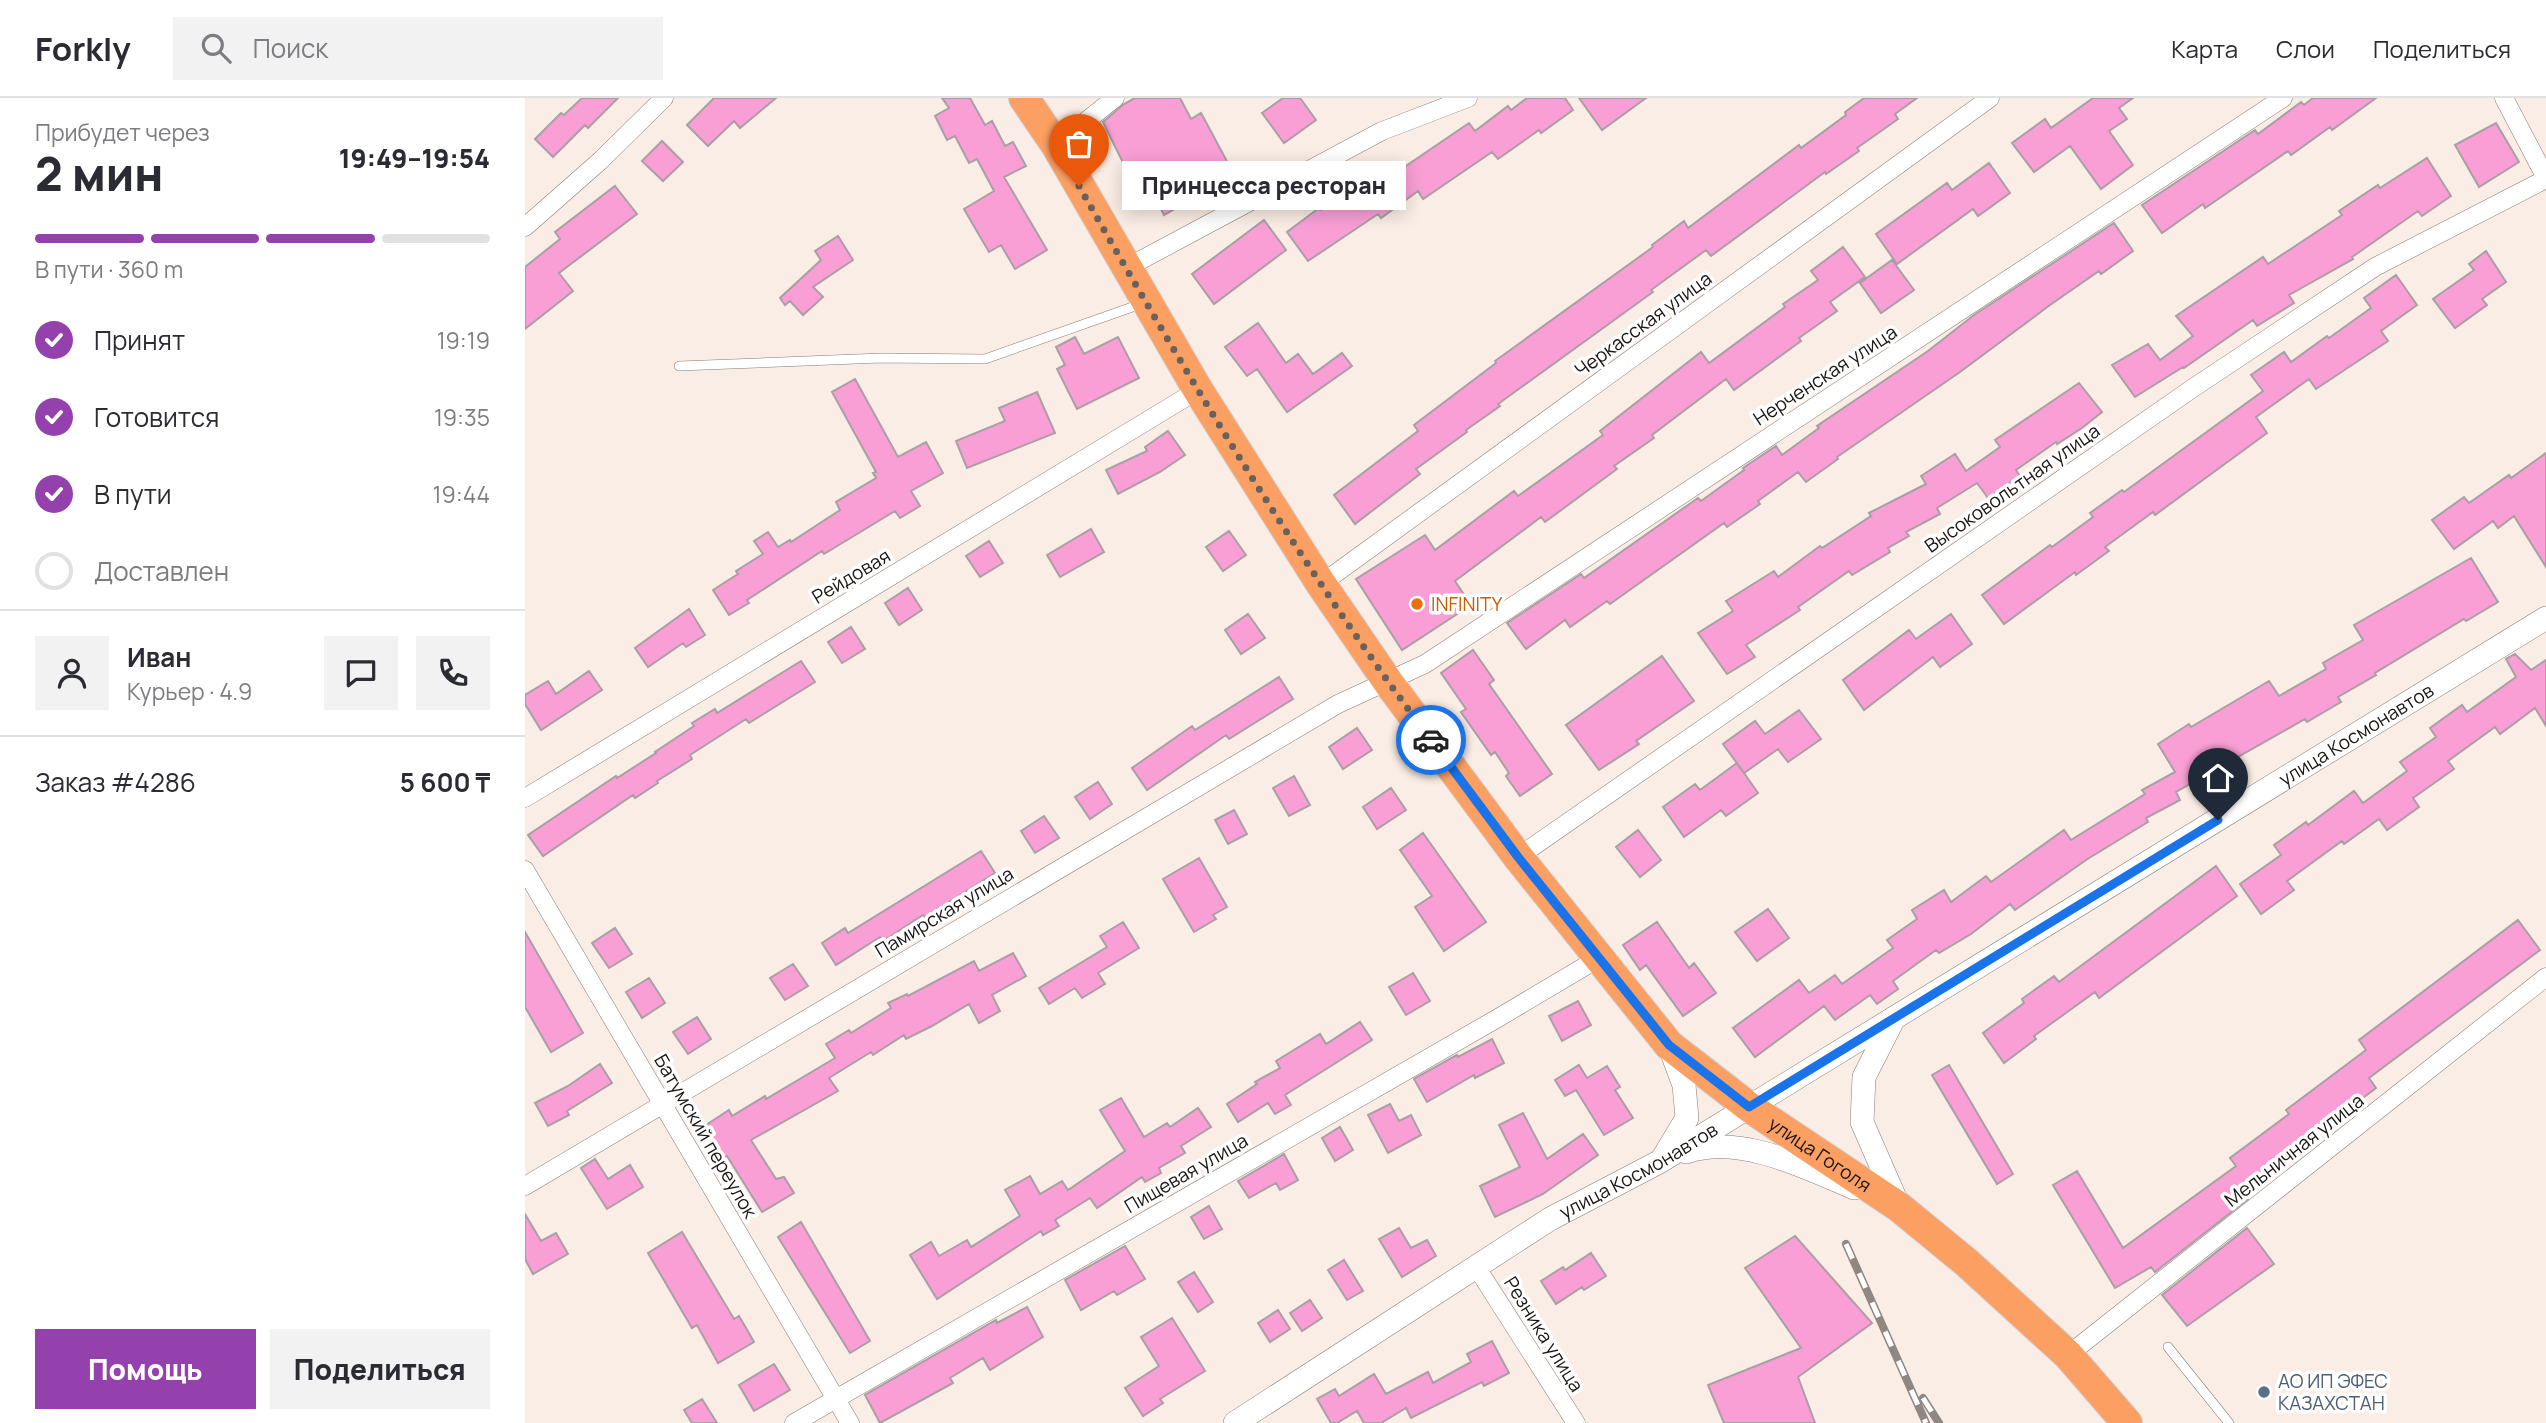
<!DOCTYPE html>
<html lang="ru">
<head>
<meta charset="utf-8">
<style>
	body { margin:0; font-family:Manrope,sans-serif; background:#f2f2f3; color:#2b2b33; height:100vh; display:flex; flex-direction:column; font-size:26px; white-space:nowrap }
	* { box-sizing:border-box; margin:0 }
	p { font-size:23px; color:#7c7c81 }
	.icon { flex:none; width:38px; height:38px; fill:none; stroke:currentColor; stroke-width:2; stroke-linecap:round; stroke-linejoin:round }
	.map { position:relative; flex:1; overflow:hidden }
	.panel { display:flex; flex-direction:column; background:#fff; width:525px }
	.panel>* { flex:none }
	.pin { position:absolute; display:grid; place-items:center; width:60px; height:60px; color:#fff; margin:-72px -30px; border-radius:50% 50% 50% 0; rotate:-45deg; box-shadow:0 0 7px #0007 }
	.pin .icon { rotate:45deg }
	.courier { position:absolute; display:grid; place-items:center; width:70px; height:70px; margin:-35px; border:5px solid #1a73e8; border-radius:50%; background:#fff; color:#222; box-shadow:0 2px 9px #0007 }
	.bubble { position:absolute; height:49px; border-radius:0px; background:#fff; box-shadow:0 4px 18px #0003; font-size:23px; font-weight:800; line-height:49px; text-align:center }
	.head em { font-style:normal; font-weight:800 }
	.head div { display:flex; flex-direction:column-reverse }
	.head { display:flex; align-items:center; justify-content:space-between; height:119px; padding:0 35px }
	h1 { font-size:46px; font-weight:800; line-height:52px }
	.bar { display:grid; grid-template-columns:repeat(4,1fr); gap:10px 7px; align-content:center; height:84px; padding:0 35px }
	.bar i { height:9px; border-radius:5px; background:#e1e1e2 }
	.bar .selected { background:#9440ad }
	.bar p { grid-column:span 4 }
	.line { display:flex; align-items:center; gap:18px; padding:0 35px; border-top:2px solid #e1e1e2 }
	.line div { flex:1 }
	.round { display:grid; place-items:center; flex:none; width:74px; height:74px; border-radius:0px; background:#f2f2f3 }
	ol { padding:0 35px; list-style:none }
	li { display:flex; align-items:center; gap:21px; height:77px }
	li p { margin-inline-start:auto }
	li .icon { padding:7px; border-radius:50%; background:#9440ad; color:#fff; stroke-width:4 }
	li:last-child { color:#7c7c81 }
	li i { width:38px; height:38px; border:4px solid #e1e1e2; border-radius:50% }
	.cta { display:flex; gap:14px; margin-top:auto; padding:14px 35px }
	.cta a { flex:1; height:80px; border-radius:0px; background:#9440ad; color:#fff; font-size:28px; font-weight:800; line-height:80px; text-align:center }
	.cta a+a { background:#f2f2f3; color:#2b2b33 }
	header { display:flex; align-items:center; gap:42px; box-sizing:border-box; height:98px; padding:0 35px; background:#fff; border-bottom:2px solid #e1e1e2 }
	header strong { font-size:33px }
	nav { display:flex; gap:38px; margin-inline-start:auto; font-size:24px }
	.search { width:490px; height:63px; background:#f2f2f3; display:flex; align-items:center; gap:18px; box-sizing:border-box; padding:0 24px; border-radius:0px; color:#7c7c81; font-size:26px }
	main { display:flex; flex:1; min-height:0 }
	.map>svg:first-child { display:block }
	.building { fill:#f99fd6; stroke:#ab9ea5; stroke-width:2 }
	.lines { fill:none; stroke-linecap:round; stroke-linejoin:round }
	.service-casing { stroke:#887c75; stroke-width:10 }
	.minor-casing { stroke:#887c75; stroke-width:19 }
	.tertiary-casing { stroke:#887c75; stroke-width:24 }
	.trunk-casing { stroke:#d1d0d0; stroke-width:32 }
	.service { stroke:#fff; stroke-width:9 }
	.minor { stroke:#fff; stroke-width:18 }
	.tertiary { stroke:#fff; stroke-width:23 }
	.trunk { stroke:#fc9f62; stroke-width:30 }
	.rail-casing { stroke:#908782; stroke-width:8 }
	.rail { stroke:#fff; stroke-width:5; stroke-dasharray:16; stroke-linecap:butt }
	.done { stroke:#68615c; stroke-width:7; stroke-dasharray:0 12.6 }
	.route { stroke:#1a73e8; stroke-width:9 }
	.food-dot { fill:#e8710a; stroke:#fff; stroke-width:2.5 }
	.service-dot { fill:#5c6f8a; stroke:#fff; stroke-width:2.5 }
	.labels { text-anchor:middle; dominant-baseline:central; stroke-width:7; stroke-linejoin:round; paint-order:stroke }
	.street-label { font-size:19px; fill:#1a1513; stroke:#fff }
	.food-label { font-size:19px; fill:#c56008; stroke:#fff; text-anchor:start }
	.service-label { font-size:19px; fill:#4e5e75; stroke:#fff; text-anchor:start }
</style>
</head>
<body>
<header>
<strong>Forkly</strong>
<div class="search"><svg class="icon" aria-label="search" viewBox="0 0 24 24"><circle cx="10" cy="10" r="6"/><path d="M15 15l6 6"/></svg>Поиск</div>
<nav><a>Карта</a><a>Слои</a><a>Поделиться</a></nav>
</header>
<main>
<section class="panel">
<div class="head"><div><h1>2 мин</h1><p>Прибудет через</p></div><em>19:49–19:54</em></div>
<div class="bar"><i class="selected"></i><i class="selected"></i><i class="selected"></i><i></i><p>В пути · 360 m</p></div>
<ol>
<li><svg class="icon" aria-label="check" viewBox="0 0 24 24"><path d="M5 12l5 5 9-10"/></svg>Принят<p>19:19</p></li>
<li><svg class="icon" aria-label="check" viewBox="0 0 24 24"><path d="M5 12l5 5 9-10"/></svg>Готовится<p>19:35</p></li>
<li><svg class="icon" aria-label="check" viewBox="0 0 24 24"><path d="M5 12l5 5 9-10"/></svg>В пути<p>19:44</p></li>
<li><i></i>Доставлен</li>
</ol>
<div class="line" style="height:126px"><a class="round"><svg class="icon" aria-label="person" viewBox="0 0 24 24"><circle cx="12" cy="8" r="4"/><path d="M4 21q1-7 8-7t8 7"/></svg></a><div><b>Иван</b><p>Курьер · 4.9</p></div><a class="round"><svg class="icon" aria-label="chat" viewBox="0 0 24 24"><path d="M4 5h16v11H9l-5 4z"/></svg></a><a class="round"><svg class="icon" aria-label="phone" viewBox="0 0 24 24"><path d="M5 4h4l2 5-3 2q2 4 5 5l2-3 5 2v4C11 20 4 13 5 4z"/></svg></a></div>
<div class="line" style="height:91px"><div>Заказ #4286</div><b>5 600 ₸</b></div>
<div class="cta"><a>Помощь</a><a>Поделиться</a></div>
</section>
<div class="map">
<svg width="2021" height="1325" viewBox="0 0 2021 1325">
	<rect width="100%" height="100%" fill="#faede5"/>
	<!-- building -->
	<path class="building" d="M57,0h36l-30,30 -3,-3 -32,32 -18,-18 26,-26 3,2z
		M189,0h62l-36,30 -6,-7 -26,25 -21,-21z
		M417,0h28l15,27 7,-4 13,25 8,-4 13,24 -22,11 43,73 -32,19 -14,-24 -12,7 -25,-43 30,-18 -17,-32 -8,4 -14,-27 -8,4 -12,-24 14,-8z
		M610,0h45l11,21 10,-6 28,52 -19,11 1,12 -47,27 -17,-35 -15,1 -29,-59 21,-18z
		M758,0h17l16,22 -32,23 -22,-30z
		M1002,0h38l8,12 -32,23 -2,-3 -41,29 -6,-7 -69,47 -5,-8 -37,27 -3,-4 -70,47 -21,-29 32,-24 2,2 35,-25 3,3 33,-23 5,7 72,-49 6,8 33,-25 3,4z
		M1054,0h67l-44,32z
		M1339,0h53l-22,16 3,5 -41,29 2,3 -33,23 -1,-2 -114,84 -5,-6 -55,40 2,2 -155,112 2,2 -34,24 1,2 -51,37 4,5 -65,50 -21,-29 84,-64 -4,-6 82,-62 -1,-2 158,-114 -1,-2 32,-24 4,7 111,-83 2,3 45,-33 -1,-3z
		M1568,0h40l-14,10 8,11 -18,12 24,34 -32,24 -31,-43 -36,26 -22,-29 33,-24 6,9z
		M1788,0h63l-44,32 -2,-3 -39,28 -3,-4 -83,57 -2,-4 -41,29 -20,-28 113,-75 3,4 43,-32 3,3z
		M1971,25l23,39 -40,25 -24,-42z
		M137,43l21,21 -20,19 -21,-20z
		M1902,60l24,38 -29,20 -4,-5 -66,46 1,2 -64,36 5,8 -37,23 -4,-6 -69,48 -1,-1 -48,30 -23,-32 36,-21 12,16 33,-24 -17,-20 87,-59 5,7 74,-49 -3,-4 39,-26 2,3z
		M1464,65l21,30 -32,23 -5,-7 -76,55 -21,-30 71,-51 5,7z
		M90,88l22,28 -78,59 14,18 -48,38v-62l35,-28 -5,-7z
		M739,122l22,30 -72,54 -22,-30z
		M1589,125l19,28 -32,23 -2,-3 -49,34 -90,67 -123,85 1,2 -32,23 -8,-10 -40,29 2,3 -33,23 -3,-4 -114,81 -3,-3 -37,26 -5,-7 -39,29 -19,-26 74,-49 3,4 114,-80 3,3 43,-31 -1,-2 33,-22 6,9 37,-27 -2,-2 111,-75 46,-36z
		M313,138l15,24 -40,27 10,10 -20,18 -13,-14 -5,4 -5,-7 41,-38 -6,-9z
		M1318,149l22,30 -35,25 7,9 -38,27 2,3 -67,49 -8,-11 -74,56 2,3 -40,28 3,3 -72,53 -4,-5 -86,64 16,24 -69,45 -46,-71 69,-44 10,15 79,-59 4,5 85,-61 -3,-4 101,-79 8,11 76,-56 -2,-3 35,-24 -7,-9z
		M1961,153l20,31 -24,17 5,6 -32,23 -22,-29 41,-29 -5,-6z
		M1367,162l22,30 -33,23 -21,-30z
		M1871,177l21,30 -36,26 7,10 -72,48 -7,-10 -53,38 11,16 -112,82 -2,-3 -48,35 4,4 -33,24 -1,-3 -71,52 -22,-29 68,-50 2,2 41,-30 -3,-4 32,-23 2,2 139,-101 -12,-16 33,-23 7,10 36,-26 2,2 42,-30 -7,-10z
		M733,225l28,40 12,-9 15,20 29,-21 10,13 -65,46 -30,-43 -10,7 -22,-29z
		M550,239l9,17 34,-17 21,41 -62,31 -20,-40 8,-4 -9,-18z
		M330,281l43,78 28,-15 17,31 -32,18 9,15 -20,12 -5,-7 -71,43 -2,-3 -75,49 2,3 -20,12 -16,-25 25,-16 -2,-3 27,-17 -9,-13 14,-9 10,15 12,-7 1,2 49,-32 -4,-8 40,-24 -3,-5 3,-1 -44,-80z
		M1554,285l23,29 -20,16 -25,16 -1,-2 -40,28 4,6 -32,22 -11,-15 -40,25 3,6 -34,18 3,4 -21,12 2,4 -38,23 -3,-4 -51,36 2,3 -54,35 9,12 -28,17 -29,-41 35,-22 -7,-10 48,-30 4,6 42,-31 2,2 49,-32 -2,-3 57,-29 -5,-8 34,-22 11,17 34,-24 -5,-7z
		M512,294l18,41 -88,35 -11,-27 49,-20 -6,-13z
		M643,333l17,24 -25,17 -42,22 -12,-24 41,-19 -2,-4z
		M2021,355v114l-32,-51 -16,12 -5,-7 -39,28 -22,-29 32,-23 5,6 40,-28 2,3z
		M566,431l13,23 -44,25 -13,-22z
		M704,433l17,24 -23,16 -17,-24z
		M464,443l14,22 -23,14 -14,-21z
		M1946,460l27,44 -32,19 -2,-2 -89,54 1,2 -38,22 3,5 -34,20 -2,-3 -129,73 4,8 -34,18 2,4 -62,38 -71,50 -5,-6 -39,30 -32,19 -3,-3 -43,31 5,8 -21,15 -7,-9 -35,25 -11,-14 -69,51 -22,-29 66,-48 10,13 26,-18 7,9 51,-36 -6,-8 30,-21 -5,-9 32,-20 7,12 35,-26 5,6 73,-52 7,10 74,-46 -3,-4 33,-18 -17,-28 31,-20 2,3 78,-46 10,15 47,-27 -3,-6 40,-23 -9,-15z
		M383,490l14,22 -23,15 -14,-22z
		M164,511l16,26 -19,12 -3,-4 -35,24 -13,-19z
		M723,516l17,24 -24,16 -16,-24z
		M1426,516l21,30 -32,23 -7,-10 -69,53 -21,-30 66,-50 7,9z
		M326,529l14,22 -23,14 -14,-21z
		M948,552l21,30 -5,4 63,90 -32,22 -14,-20 3,-3 -14,-21 -4,3 -30,-43 5,-3 -25,-36z
		M1990,556l16,16 15,-10v66l-11,-18 -35,26 -5,-7 -47,34 6,8 -41,29 6,9 -32,23 -8,-11 -35,25 -2,-3 -55,40 7,9 -33,24 -21,-30 41,-29 -7,-10 32,-23 2,3 46,-34 9,12 44,-32 -7,-9 36,-25 -6,-9 32,-23 5,7 49,-35 -10,-18z
		M1137,558l32,45 -58,40 3,3 -40,26 -33,-45z
		M276,563l14,21 -66,41 -3,-4 -56,36 2,4 -35,22 1,2 -23,15 -2,-3 -90,61 -15,-21 88,-59 1,2 39,-25 -1,-1 39,-26 -2,-3 23,-14 2,4z
		M64,573l13,19 -61,40 -16,-26v-9l23,-14 8,13z
		M754,579l14,22 -64,40 -3,-4 -79,55 -15,-22 60,-42 3,4z
		M1274,612l22,29 -33,23 -10,-13 -34,24 -21,-29 32,-23 10,13z
		M832,630l15,22 -29,19 -14,-22z
		M1212,665l21,30 -32,23 -5,-6 -37,27 -21,-30 32,-23 5,6z
		M769,678l16,29 -21,11 -16,-28z
		M573,684l14,22 -22,15 -15,-22z
		M866,690l15,22 -29,19 -14,-22z
		M709,712l13,24 -19,10 -13,-24z
		M519,718l15,22 -24,15 -14,-22z
		M1113,732l23,30 -21,17 -24,-30z
		M898,735l63,89 -42,29 -29,-44 17,-11 -32,-46z
		M456,753l14,22 -70,44 -2,-2 -40,26 -3,-4 -44,28 -14,-22 23,-15 3,5z
		M674,760l28,49 -14,8 3,4 -22,13 -31,-53z
		M1691,768l21,30 -138,102 -4,-6 -61,44 2,3 -32,24 -21,-30 41,-30 -2,-4 32,-23 5,6z
		M1243,811l21,29 -32,23 -22,-29z
		M1993,822l22,30 -171,128 7,10 -70,53 3,4 -65,49 4,5 -93,73 -4,-5 -36,21 -62,-103 24,-14 46,77 113,-82 -6,-8 59,-44 -3,-4 80,-60 -7,-10z
		M598,824l16,26 -41,25 7,11 -23,14 -7,-10 -26,16 -10,-16 68,-41 -7,-11z
		M1132,824l32,46 5,-5 22,30 -33,23 -37,-51 -6,5 -17,-25z
		M90,830l17,26 -23,14 -17,-25z
		M0,834l58,101 -32,19 -26,-45z
		M488,855l13,23 -34,19 8,16 -21,12 -10,-19 -37,22 -26,13 -2,-4 -31,20 -2,-3 -42,26 9,13 -87,49 25,39 8,-2 10,16 -32,19 -35,-56 -7,4 -20,-31 29,-19 3,6 33,-20 1,3 69,-41 -9,-14 23,-14 2,3 40,-25 -3,-5 19,-9 1,2 66,-35 5,10z
		M268,866l15,22 -23,14 -15,-22z
		M888,875l17,28 -24,14 -17,-28z
		M124,880l16,25 -23,15 -16,-26z
		M1053,903l13,24 -29,16 -13,-25z
		M172,919l14,22 -23,15 -15,-22z
		M835,924l12,18 -87,55 6,10 -16,9 -7,-11 -30,19 -11,-18 30,-20 -2,-2 25,-14 -4,-7 44,-27 6,10z
		M967,941l12,24 -29,15 -1,-3 -47,27 -13,-23 43,-24 1,2z
		M75,966l12,19 -45,28 2,4 -21,11 -13,-23 33,-17z
		M1054,967l8,13 20,-12 13,21 -5,3 18,28 -29,17 -28,-45 -11,6 -10,-16z
		M1424,967l64,109 -16,10 -65,-109z
		M596,1000l23,39 23,-14 3,4 28,-19 13,19 -30,19 4,7 -26,15 2,5 -16,9 -3,-5 -45,31 -7,-10 -35,22 4,6 -16,9 -2,-4 -104,68 -27,-44 21,-13 8,14 28,-16 4,7 49,-31 -15,-26 25,-14 10,18 22,-13 6,9 57,-39 -25,-41z
		M865,1006l9,17 12,-6 10,20 -33,18 -20,-38z
		M998,1015l24,46 36,-25 15,21 -55,39 -48,23 -15,-31 40,-19 -21,-42z
		M815,1029l13,23 -18,11 -13,-23z
		M759,1056l14,26 -18,10 -4,-7 -27,15 -11,-17z
		M70,1061l13,20 22,-14 13,22 -36,22 -26,-41z
		M684,1108l13,23 -18,10 -13,-22z
		M0,1116l16,27 15,-8 12,21 -35,20 -8,-15z
		M276,1124l69,119 -20,12 -72,-116z
		M874,1130l12,20 16,-8 9,16 -34,21 -23,-38z
		M1722,1130l27,36 -87,62 -25,-31z
		M157,1134l52,87 5,-3 15,26 -36,21 -21,-38 -5,3 -44,-75z
		M1270,1138l77,87 -74,54 17,46h-91l-16,-38 93,-37 -56,-80z
		M600,1148l20,33 -28,16 -3,-4 -33,19 -16,-30z
		M1066,1155l15,23 -22,14 -2,-3 -26,17 -15,-23 22,-14 2,3z
		M819,1162l19,31 -16,9 -19,-30z
		M669,1174l19,30 -15,10 -20,-30z
		M785,1202l12,18 -20,13 -12,-18z
		M502,1209l16,30 -53,33 -7,-12 -33,20 3,5 -73,40 -15,-28 131,-75 1,3z
		M753,1212l12,19 -20,13 -12,-19z
		M647,1220l33,53 -45,28 3,4 -20,13 -18,-28 34,-22 -18,-29z
		M967,1243l17,32 -25,13 -2,-4 -71,36 -5,-10 -25,15h-17l-7,-12 -20,12h-6l-14,-24 18,-10 4,7 35,-22 12,20 42,-22 5,11 38,-21 -4,-8z
		M249,1266l16,26 -36,21 -15,-26z
		M177,1301l15,24h-25l-8,-13z"/>
	<g class="lines">
		<defs>
			<path id="service" d="M154,268l202,-8 104,1 156,-55
				M1643,1249l61,76"/>
			<path id="minor" d="M1979,0l42,80
				M531,47l59,-47
				M0,129l75,-66 64,-63
				M601,170l256,-137 86,-33
				M796,486l669,-486
				M0,700l673,-408
				M993,759l675,-469 182,-121 171,-88
				M0,772l325,553
				M0,1088l813,-482 87,-40 858,-566
				M952,1170l99,155
				M1543,1257l478,-378
				M269,1325l704,-405 101,-60"/>
			<g id="tertiary">
				<path d="M1369,920l-30,59 -2,45 37,85"/>
				<path d="M1161,1054c54,-18 119,15 168,36"/>
				<path d="M1138,1060l24,-40 -3,-33 -15,-40"/>
				<path id="s1" d="M710,1325l315,-204 111,-58 885,-543"/>
			</g>
			<g id="trunk">
				<path id="s2" d="M499,0l32,47 142,245 123,194 67,98 130,175 151,188 80,62 150,100 67,55 102,93 59,68"/>
			</g>
		</defs>
		<!-- service casing -->
		<use href="#service" class="service-casing"/>
		<!-- minor casing -->
		<use href="#minor" class="minor-casing"/>
		<!-- tertiary casing -->
		<use href="#tertiary" class="tertiary-casing"/>
		<!-- trunk casing -->
		<use href="#trunk" class="trunk-casing"/>
		<!-- service -->
		<use href="#service" class="service"/>
		<!-- minor -->
		<use href="#minor" class="minor"/>
		<!-- tertiary -->
		<use href="#tertiary" class="tertiary"/>
		<!-- trunk -->
		<use href="#trunk" class="trunk"/>
		<defs>
			<path id="rail" d="M1321,1146l80,179
				M1398,1300l16,25"/>
		</defs>
		<!-- rail casing -->
		<use href="#rail" class="rail-casing"/>
		<!-- rail -->
		<use href="#rail" class="rail"/>
	</g>
	<g class="lines">
		<!-- done -->
		<path class="done" d="M554,88c108,190 221,379 352,554"/>
		<!-- route -->
		<path class="route" d="M906,642l87,117 151,188 80,62 469,-287"/>
	</g>
	<!-- markers -->
	<circle class="food-dot" cx="892" cy="506" r="7"/>
	<circle class="service-dot" cx="1739" cy="1294" r="7"/>
	<g class="labels">
		<!-- street labels -->
		<g class="street-label">
			<text transform="translate(1118 226) rotate(-36)">Черкасская улица</text>
			<text transform="translate(1300 277) rotate(-33)">Нерченская улица</text>
			<text transform="translate(1487 390) rotate(-35)">Высоковольтная улица</text>
			<text transform="translate(326 478) rotate(-31)">Рейдовая</text>
			<text stroke="none"><textPath href="#s1" startOffset="1316">улица Космонавтов</textPath></text>
			<text transform="translate(419 814) rotate(-31)">Памирская улица</text>
			<text transform="translate(181 1038) rotate(60)">Батумский переулок</text>
			<text transform="translate(1769 1052) rotate(-38)">Мельничная улица</text>
			<text stroke="none"><textPath href="#s2" startOffset="1334">улица Гоголя</textPath></text>
			<text stroke="none"><textPath href="#s1" startOffset="476">улица Космонавтов</textPath></text>
			<text transform="translate(661 1075) rotate(-30)">Пищевая улица</text>
			<text transform="translate(1019 1236) rotate(58)">Резника улица</text>
		</g>
		<!-- food labels -->
		<g class="food-label">
			<text x="906" y="506">INFINITY</text>
		</g>
		<!-- service labels -->
		<g class="service-label">
			<text x="1753" y="1283">АО ИП ЭФЕС<tspan x="1753" dy="22">КАЗАХСТАН</tspan></text>
		</g>
	</g>
</svg>
<div class="pin" style="left:554px;top:88px;background:#ea580c"><svg class="icon" aria-label="bag" viewBox="0 0 24 24"><path d="M5 8h14l-1 12H6zM9 8a3 3 0 0 1 6 0"/></svg></div>
<div class="pin" style="left:1693px;top:722px;background:#1f2937"><svg class="icon" aria-label="home" viewBox="0 0 24 24"><path d="M3 11l9-7 9 7M6 9v11h12V9"/></svg></div>
<div class="courier" style="left:906px;top:642px"><svg class="icon" aria-label="car" viewBox="0 0 24 24"><path d="M5 17H2v-5l4-1 3-4h7l3 4 3 1v5h-3M9 17h6M6 11h13"/><circle cx="7" cy="17" r="2"/><circle cx="17" cy="17" r="2"/></svg></div>
<div class="bubble" style="left:597px;top:63px;width:284px">Принцесса ресторан</div>
</div>
</main>
</body>
</html>
